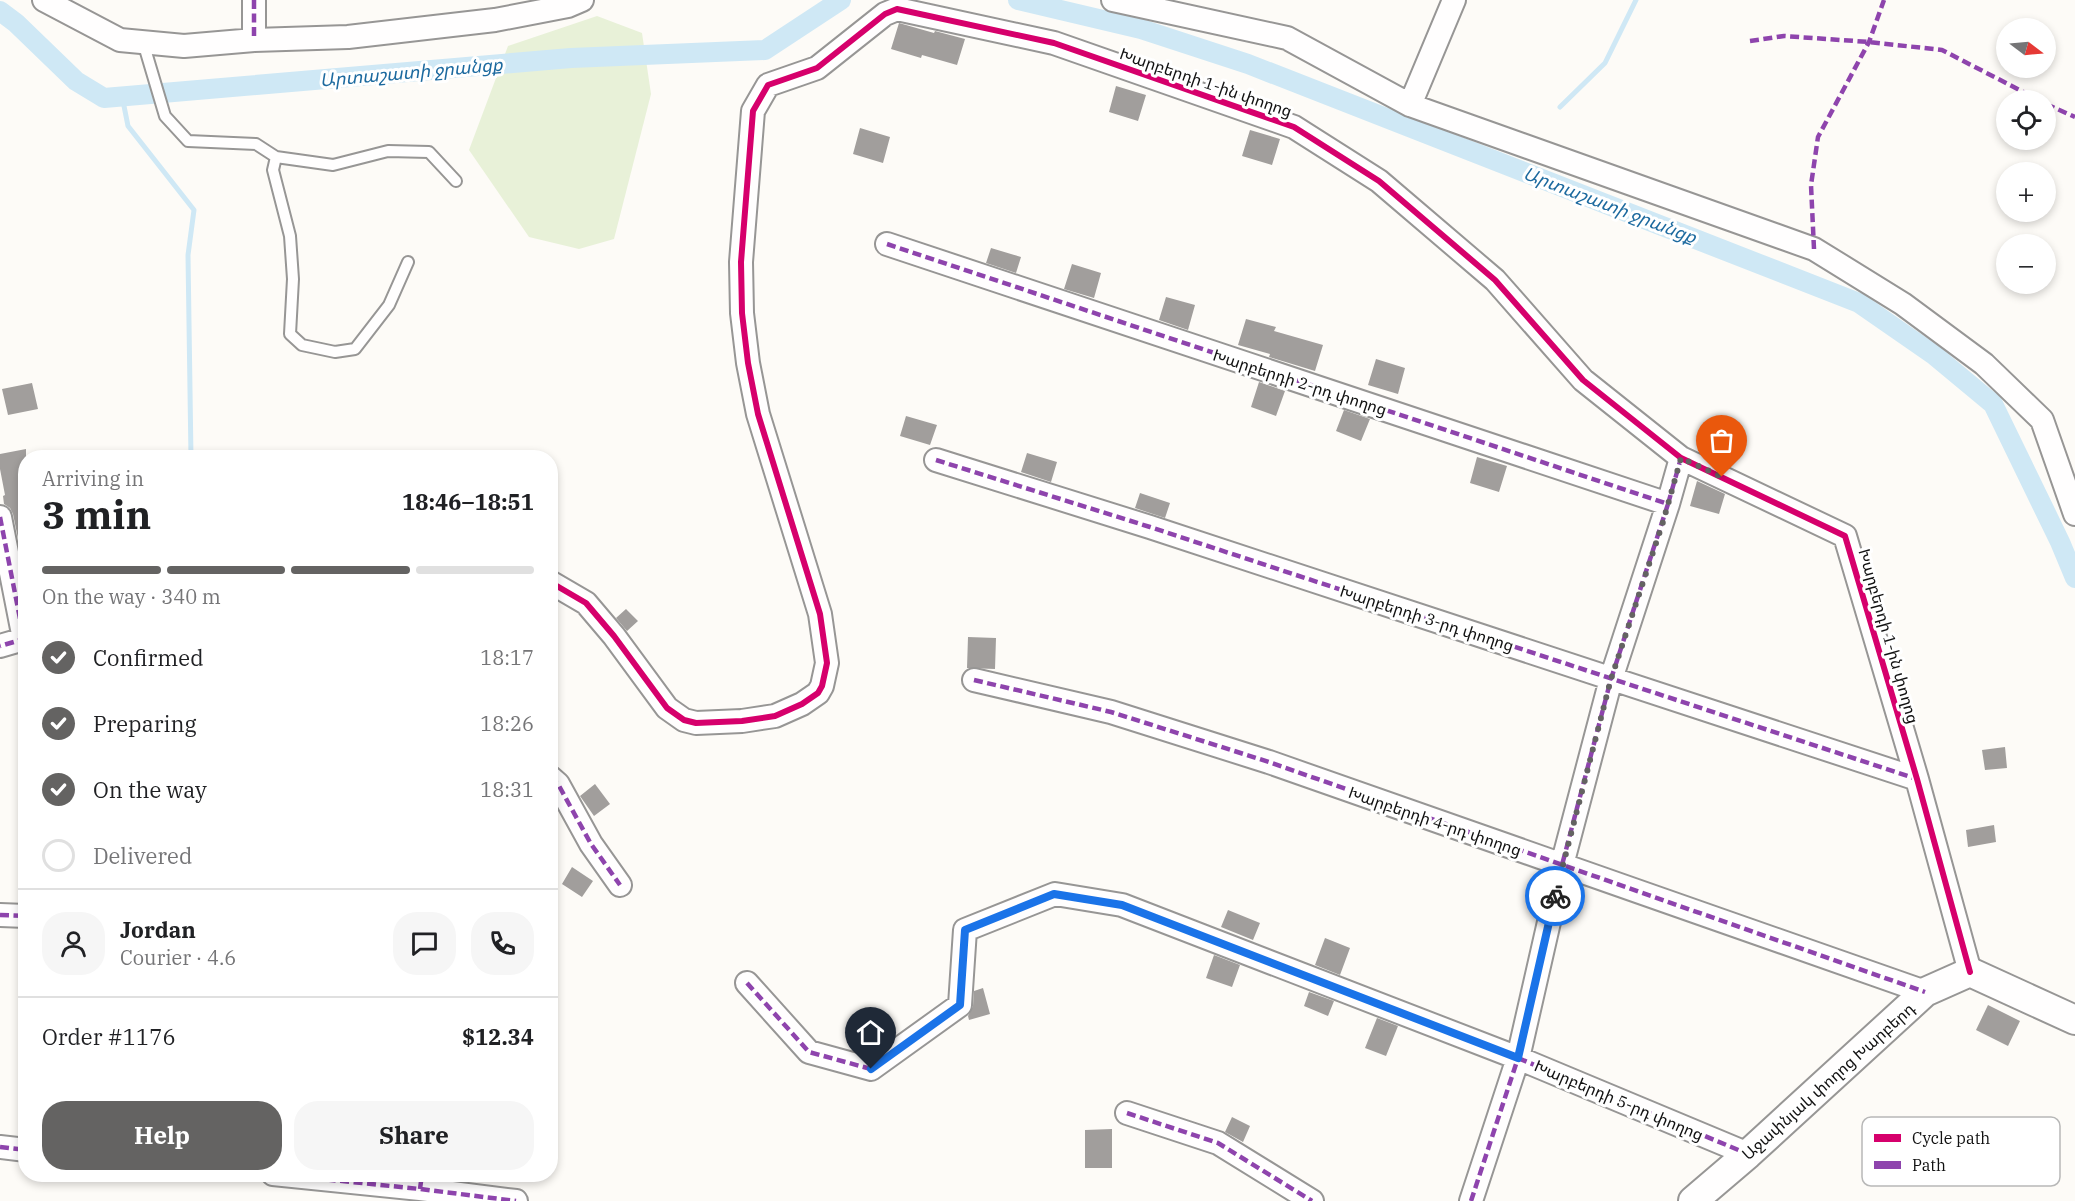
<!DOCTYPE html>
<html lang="en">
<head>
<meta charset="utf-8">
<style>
	body { margin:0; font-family:"IBM Plex Serif","Noto Sans Armenian",serif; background:#f6f6f6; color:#202124; height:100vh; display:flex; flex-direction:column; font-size:22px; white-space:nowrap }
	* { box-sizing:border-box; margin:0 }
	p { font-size:20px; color:#757577 }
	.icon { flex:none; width:33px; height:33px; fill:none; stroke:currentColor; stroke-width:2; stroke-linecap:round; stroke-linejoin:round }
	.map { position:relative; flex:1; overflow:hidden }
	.drawer { position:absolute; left:18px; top:450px; width:540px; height:732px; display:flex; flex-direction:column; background:#fff; border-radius:24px; box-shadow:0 3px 9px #0003 }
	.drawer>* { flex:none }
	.needle { width:39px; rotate:106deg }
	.fabs { position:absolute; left:1996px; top:18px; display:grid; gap:12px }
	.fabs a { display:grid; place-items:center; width:60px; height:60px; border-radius:50%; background:#fff; box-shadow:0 3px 9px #0003; font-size:30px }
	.pin { position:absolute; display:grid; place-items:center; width:51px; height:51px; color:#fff; margin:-62px -26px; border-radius:50% 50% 50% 0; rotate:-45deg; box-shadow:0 0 6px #0007 }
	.pin .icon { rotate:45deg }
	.courier { position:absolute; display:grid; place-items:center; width:60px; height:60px; margin:-30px; border:4px solid #1a73e8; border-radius:50%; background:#fff; color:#222; box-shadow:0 2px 8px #0007 }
	.headline em { font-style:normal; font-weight:700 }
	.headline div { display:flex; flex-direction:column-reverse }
	.headline { display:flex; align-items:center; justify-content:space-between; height:102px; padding:0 24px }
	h1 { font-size:39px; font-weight:700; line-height:45px }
	.bar { display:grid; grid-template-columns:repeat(4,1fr); gap:9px 6px; align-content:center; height:72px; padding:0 24px }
	.bar i { height:8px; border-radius:4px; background:#e0e0e0 }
	.bar .on { background:#646362 }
	.bar p { grid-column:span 4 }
	.line { display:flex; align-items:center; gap:15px; padding:0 24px; border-top:2px solid #e0e0e0 }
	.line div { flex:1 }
	.round { display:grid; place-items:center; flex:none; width:63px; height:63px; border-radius:24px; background:#f6f6f6 }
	ol { padding:0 24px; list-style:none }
	li { display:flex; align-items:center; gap:18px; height:66px }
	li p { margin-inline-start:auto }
	li .icon { padding:6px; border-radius:50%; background:#646362; color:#fff; stroke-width:4 }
	li:last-child { color:#757577 }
	li i { width:33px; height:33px; border:3px solid #e0e0e0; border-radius:50% }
	.cta { display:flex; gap:12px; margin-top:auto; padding:12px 24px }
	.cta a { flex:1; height:69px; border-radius:24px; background:#646362; color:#fff; font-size:24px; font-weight:700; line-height:69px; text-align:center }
	.cta a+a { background:#f6f6f6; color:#202124 }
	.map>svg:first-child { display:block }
	.green { fill:#e8f1d8 }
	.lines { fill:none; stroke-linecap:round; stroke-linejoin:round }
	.stream { stroke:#cfe8f5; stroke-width:5 }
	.canal { stroke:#cfe8f5; stroke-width:20 }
	.building { fill:#a19e9c }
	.service-casing { stroke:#979695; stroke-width:14 }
	.minor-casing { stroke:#979695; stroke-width:26 }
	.tertiary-casing { stroke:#979695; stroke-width:32 }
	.service { stroke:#fffefe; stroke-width:10 }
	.minor { stroke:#fffefe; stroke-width:22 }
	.tertiary { stroke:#fffefe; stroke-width:28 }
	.quiet { stroke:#8e44ad; stroke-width:4.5; stroke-dasharray:9 4.5; stroke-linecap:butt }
	.cycleway-casing { stroke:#fff; stroke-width:10 }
	.cycleway { stroke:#d6006c; stroke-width:6 }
	.done { stroke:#646362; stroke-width:6; stroke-dasharray:0 10.8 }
	.route { stroke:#1a73e8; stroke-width:8 }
	.labels { text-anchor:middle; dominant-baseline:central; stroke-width:6; stroke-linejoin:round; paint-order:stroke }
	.street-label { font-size:16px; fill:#111; stroke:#fff }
	.water-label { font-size:18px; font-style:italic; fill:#1d6a9f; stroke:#fff }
	.key { fill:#fff; stroke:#b8b8b8; stroke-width:1.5 }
	.key-label { font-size:16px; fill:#111 }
</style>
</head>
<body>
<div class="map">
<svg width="2075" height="1201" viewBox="0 0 2075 1201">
	<rect width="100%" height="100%" fill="#fdfbf7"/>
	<!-- green -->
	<path class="green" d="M597,16l45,17 9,61 -37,145 -35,10 -50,-12 -60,-87 39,-104z"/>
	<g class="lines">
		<!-- stream -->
		<path class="stream" d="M122,96l6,30 66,84 -6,45 3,203
			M1560,107l45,-44 31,-63"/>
		<!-- canal -->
		<path class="canal" d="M1018,0l123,29 107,35 611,239 75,52 59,49 67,138 15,36
			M0,11l16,12 60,58 28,17 467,-40 194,-8 76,-50"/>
	</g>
	<!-- building -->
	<path class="building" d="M899,23l35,10 1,-2 30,8 -8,26 -35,-10 -1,3 -30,-9z
		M1116,86l30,9 -8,26 -29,-9z
		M860,128l30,9 -7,26 -30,-9z
		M1250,130l30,9 -8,26 -30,-9z
		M991,248l30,9 -5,16 -30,-10z
		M1072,264l29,9 -7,25 -30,-9z
		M1166,297l29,8 -7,25 -29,-10z
		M1246,319l30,8 -2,4 49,14 -8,26 -46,-14 1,-3 -32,-9z
		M1376,359l29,9 -7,26 -30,-9z
		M1259,382l26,9 -9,25 -25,-9z
		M32,383l6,26 -30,6 -6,-26z
		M1344,410l26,9 -9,22 -25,-10z
		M906,416l31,9 -7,20 -30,-9z
		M26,449v103l-5,1 -8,-39 -3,-6 -6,-4 -1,-8 2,-1 -5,-26v-15z
		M1027,453l30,9 -6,20 -30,-10z
		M1477,457l30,9 -8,26 -29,-9z
		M1697,481l28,13 -6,20 -29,-8z
		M1140,493l30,10 -5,15 -30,-10z
		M626,609l12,12 -11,10 -11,-13z
		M968,637l28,1 -1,31 -28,-1z
		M2005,747l2,21 -22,2 -3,-20z
		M595,784l15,20 -16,12 -14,-20z
		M1994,825l2,17 -28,5 -2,-17z
		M572,867l21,14 -11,16 -20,-13z
		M1228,910l32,13 -7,17 -32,-13z
		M1325,938l25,10 -10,27 -25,-10z
		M1214,955l26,10 -8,22 -26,-9z
		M983,988l7,26 -21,6 -1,-4 5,-10 1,-15z
		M1309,992l25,9 -6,15 -24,-10z
		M1988,1005l32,16 -12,25 -32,-16z
		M1377,1018l21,8 -12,30 -21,-8z
		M1232,1117l18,9 -7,16 -18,-10z
		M1112,1129v39h-27v-38z"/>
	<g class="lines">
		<defs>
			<path id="service" d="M143,42l22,74 23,25 68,3 20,13 57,8 55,-14 41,1 27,29
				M276,157l-3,13 17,66 3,43 -3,55 12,11 33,7 20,-3 34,-44 19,-43"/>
			<path id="minor" d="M44,0l76,40 64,6 70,-6 94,-3 147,-17 73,-14 14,-6
				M254,0v40
				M1113,0l174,38 123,67 404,144 89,55 81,60 58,56 33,94
				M1410,105l44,-105
				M887,244l781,260 13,-46
				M936,460l214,67 767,252
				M0,517l24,122 -24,7
				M550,582l36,21 28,33 53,72 17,12 12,3 46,-2 33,-5 27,-12 16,-11 4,-7 5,-23 -7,-49 -62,-200 -10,-51 -6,-50 -1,-51 12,-151 15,-26 49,-17 68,-54 12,-5 157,34 240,84 85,54 116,99 88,100 98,78 164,78 72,243 53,193
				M974,680l137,32 158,50 656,230
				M550,777l8,7 33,60 29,41
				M0,915l26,1
				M747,983l62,69 62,17 89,-64 5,-75 90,-36 67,11 396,153 230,96
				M1127,1113l91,30 94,58
				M0,1147l26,3
				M273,1174l147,15 96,12
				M1471,1201l47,-143 44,-193 49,-186 57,-175"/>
			<path id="tertiary" d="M1693,1201l55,-47 177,-162 45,-20 105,48"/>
		</defs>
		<!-- service casing -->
		<use href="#service" class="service-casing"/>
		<!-- minor casing -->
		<use href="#minor" class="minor-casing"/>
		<!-- tertiary casing -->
		<use href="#tertiary" class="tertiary-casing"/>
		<!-- service -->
		<use href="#service" class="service"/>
		<!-- minor -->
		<use href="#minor" class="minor"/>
		<!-- tertiary -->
		<use href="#tertiary" class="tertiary"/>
		<!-- quiet -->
		<path class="quiet" d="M254,0v40
			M1750,41l34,-5 85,6 73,8 97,50
			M2046,104l29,13
			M887,244l781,260 13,-46
			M1814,249l-3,-64 7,-48 51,-95 15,-42
			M936,460l214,67 767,252
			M0,517l24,122 -24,7
			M974,680l137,32 158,50 656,230
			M550,777l8,7 33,60 29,41
			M0,915l26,1
			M747,983l62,69 62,17 89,-64 5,-75 90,-36 67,11 396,153 230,96
			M1127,1113l91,30 94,58
			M0,1147l26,3
			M273,1174l147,15 96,12
			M420,1189l2,-15
			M1471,1201l47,-143 44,-193 49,-186 57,-175"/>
		<defs>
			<path id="cycleway" d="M550,582l36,21 28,33 53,72 17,12 12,3 46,-2 33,-5 27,-12 16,-11 4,-7 5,-23 -7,-49 -62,-200 -10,-51 -6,-50 -1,-51 12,-151 15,-26 49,-17 68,-54 12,-5 157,34 240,84 85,54 116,99 88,100 98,78 164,78 72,243 53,193"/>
		</defs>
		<!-- cycleway casing -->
		<use href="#cycleway" class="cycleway-casing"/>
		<!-- cycleway -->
		<use href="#cycleway" class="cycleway"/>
	</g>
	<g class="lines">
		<!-- done -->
		<path class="done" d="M1555,896l56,-217 52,-157 18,-64 41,19"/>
		<!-- route -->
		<path class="route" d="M871,1069l89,-64 5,-75 89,-36 68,11 396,153 37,-162"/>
	</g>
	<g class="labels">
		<!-- street labels -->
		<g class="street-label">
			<text transform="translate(1206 82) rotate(19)">Խարբերդի 1-ին փողոց</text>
			<text transform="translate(1300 382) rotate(18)">Խարբերդի 2-րդ փողոց</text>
			<text transform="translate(1427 618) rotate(18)">Խարբերդի 3-րդ փողոց</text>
			<text transform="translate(1889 636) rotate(74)">Խարբերդի 1-ին փողոց</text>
			<text transform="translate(1435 821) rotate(19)">Խարբերդի 4-րդ փողոց</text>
			<text transform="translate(1828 1081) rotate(-42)">Աջափնյակ փողոց Խարբերդ</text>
			<text transform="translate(1619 1100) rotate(23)">Խարբերդի 5-րդ փողոց</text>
		</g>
		<!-- water labels -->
		<g class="water-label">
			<text transform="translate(411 72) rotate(-5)">Արտաշատի ջրանցք</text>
			<text transform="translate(1610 205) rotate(21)">Արտաշատի ջրանցք</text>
		</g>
	</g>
	<!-- legend -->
	<rect x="1862" y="1117" width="198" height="69" rx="9" class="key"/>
	<rect x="1874" y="1134" width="27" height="8" fill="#d6006c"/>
	<rect x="1874" y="1161" width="27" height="8" fill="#8e44ad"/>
	<g class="key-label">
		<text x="1912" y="1144">Cycle path</text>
		<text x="1912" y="1171">Path</text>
	</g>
</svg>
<div class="fabs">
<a><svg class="needle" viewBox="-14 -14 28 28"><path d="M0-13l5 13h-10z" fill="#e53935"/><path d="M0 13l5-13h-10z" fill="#757577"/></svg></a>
<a><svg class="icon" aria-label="locate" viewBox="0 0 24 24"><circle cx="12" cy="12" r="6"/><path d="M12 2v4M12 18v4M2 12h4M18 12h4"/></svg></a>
<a>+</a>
<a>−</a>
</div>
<div class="pin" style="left:1722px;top:477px;background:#ea580c"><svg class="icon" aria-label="bag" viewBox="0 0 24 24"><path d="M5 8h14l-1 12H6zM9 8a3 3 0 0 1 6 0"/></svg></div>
<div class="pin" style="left:871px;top:1069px;background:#1f2937"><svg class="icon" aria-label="home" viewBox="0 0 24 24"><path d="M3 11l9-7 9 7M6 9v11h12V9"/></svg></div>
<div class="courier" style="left:1555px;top:896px"><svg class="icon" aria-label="bike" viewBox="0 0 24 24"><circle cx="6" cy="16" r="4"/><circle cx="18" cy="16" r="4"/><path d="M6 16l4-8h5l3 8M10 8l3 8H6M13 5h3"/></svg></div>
<section class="drawer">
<div class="headline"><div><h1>3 min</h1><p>Arriving in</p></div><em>18:46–18:51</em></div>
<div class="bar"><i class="on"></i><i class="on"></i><i class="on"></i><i></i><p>On the way · 340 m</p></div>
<ol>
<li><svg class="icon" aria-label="check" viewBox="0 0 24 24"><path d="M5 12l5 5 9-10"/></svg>Confirmed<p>18:17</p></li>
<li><svg class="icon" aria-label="check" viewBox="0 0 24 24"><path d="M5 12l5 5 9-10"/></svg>Preparing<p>18:26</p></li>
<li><svg class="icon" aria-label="check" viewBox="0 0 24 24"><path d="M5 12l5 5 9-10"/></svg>On the way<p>18:31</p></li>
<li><i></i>Delivered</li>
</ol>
<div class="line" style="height:108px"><a class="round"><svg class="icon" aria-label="person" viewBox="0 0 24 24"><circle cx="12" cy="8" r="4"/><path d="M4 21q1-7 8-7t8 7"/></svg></a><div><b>Jordan</b><p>Courier · 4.6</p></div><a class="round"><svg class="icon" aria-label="chat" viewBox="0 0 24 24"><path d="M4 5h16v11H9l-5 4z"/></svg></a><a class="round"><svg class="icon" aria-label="phone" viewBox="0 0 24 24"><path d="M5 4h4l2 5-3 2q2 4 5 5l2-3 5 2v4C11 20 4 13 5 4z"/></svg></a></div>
<div class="line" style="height:78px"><div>Order #1176</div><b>$12.34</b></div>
<div class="cta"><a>Help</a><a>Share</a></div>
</section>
</div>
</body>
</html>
